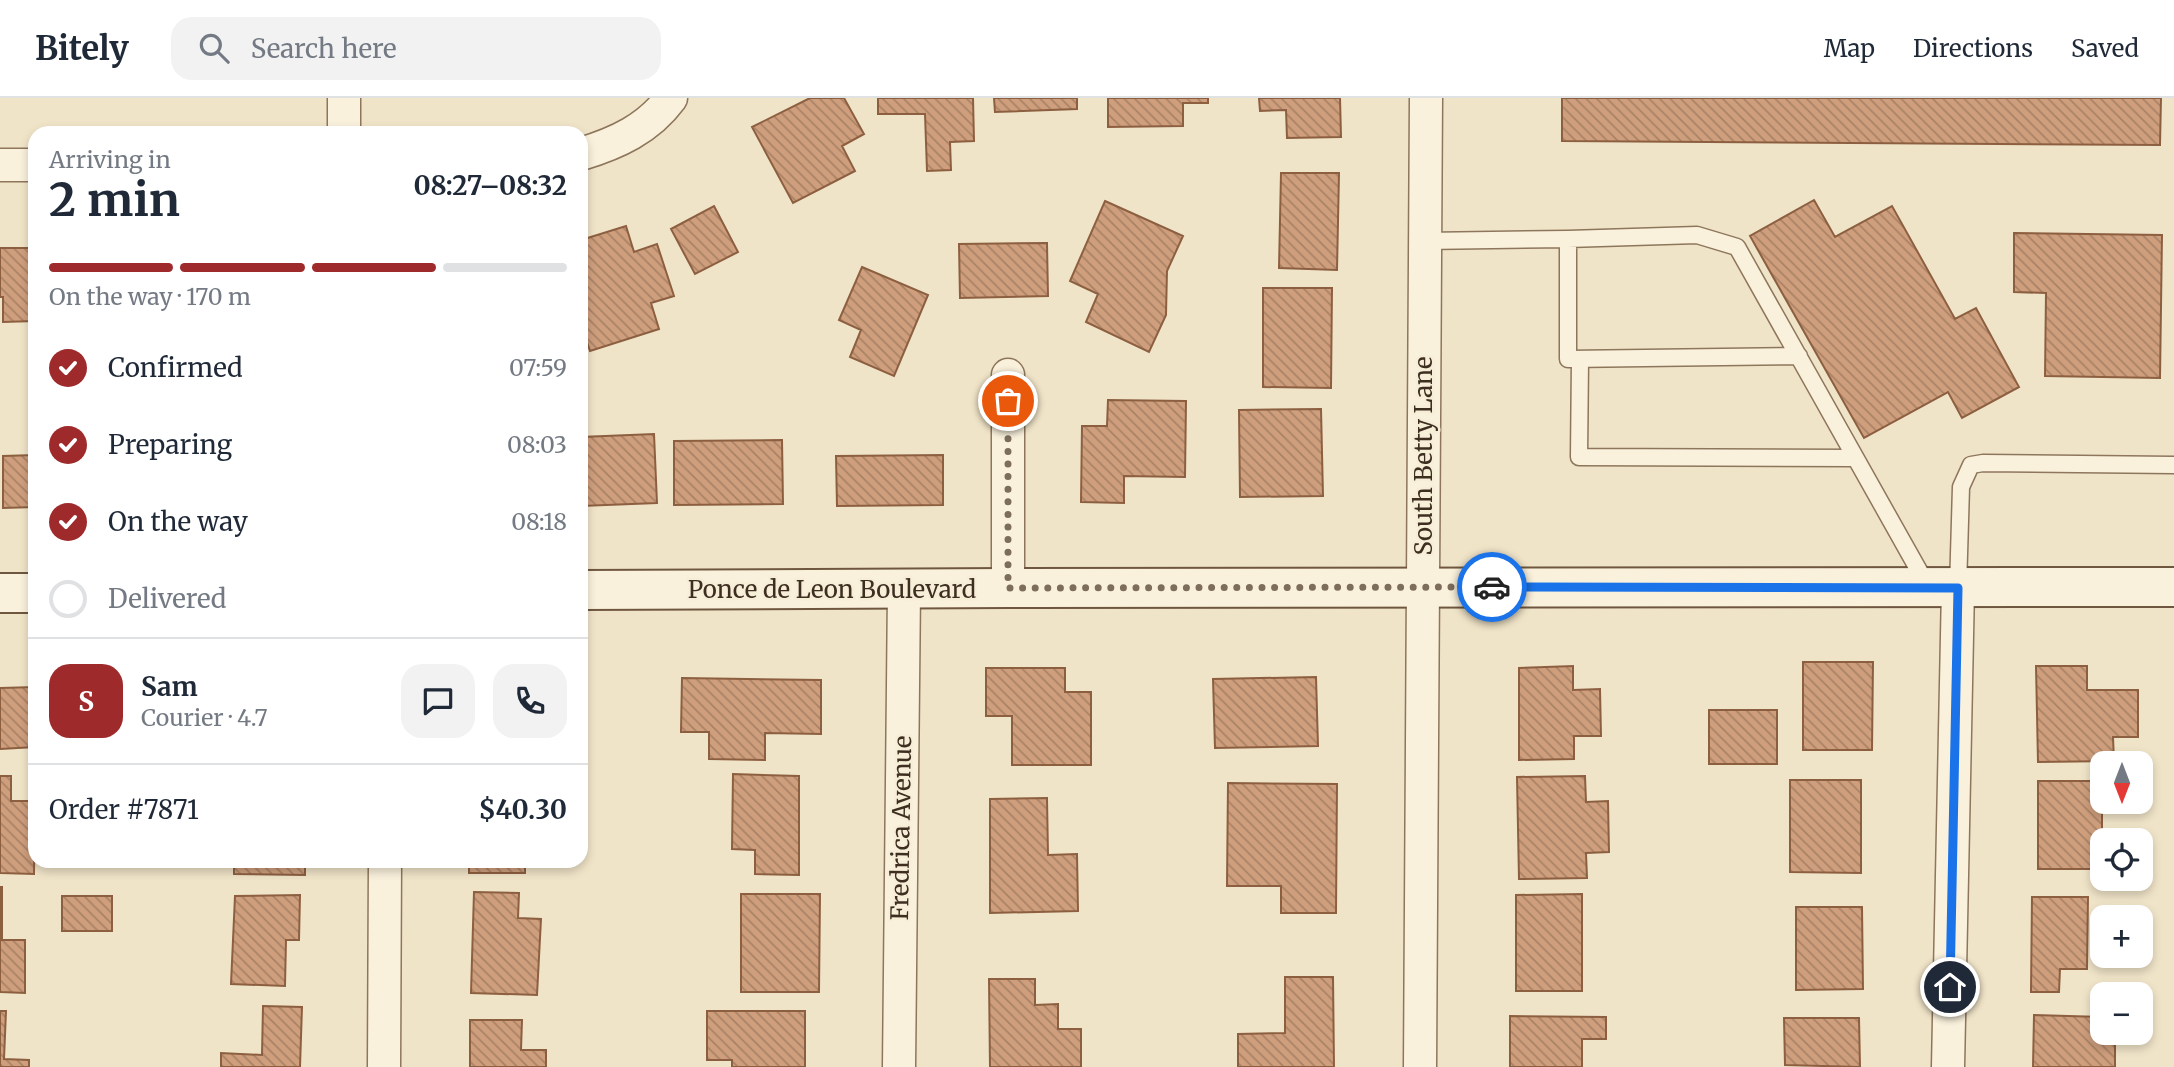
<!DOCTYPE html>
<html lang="en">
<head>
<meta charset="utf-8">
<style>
	body { margin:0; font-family:Merriweather,serif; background:#f2f2f3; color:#1f2937; height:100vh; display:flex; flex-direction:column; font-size:26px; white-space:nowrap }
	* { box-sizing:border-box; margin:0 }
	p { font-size:23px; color:#747a83 }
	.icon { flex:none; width:38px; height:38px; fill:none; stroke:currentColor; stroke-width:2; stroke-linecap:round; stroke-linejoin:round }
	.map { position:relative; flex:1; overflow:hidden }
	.details { position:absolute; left:28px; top:28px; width:560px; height:742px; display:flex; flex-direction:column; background:#fff; border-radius:21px; box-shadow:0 4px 10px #0003 }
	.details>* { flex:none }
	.needle { width:46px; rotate:180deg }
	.buttons { position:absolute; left:2090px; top:653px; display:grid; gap:14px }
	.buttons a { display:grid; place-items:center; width:63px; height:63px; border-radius:14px; background:#fff; box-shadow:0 4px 10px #0003; font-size:35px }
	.pin { position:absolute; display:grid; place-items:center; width:60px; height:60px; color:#fff; margin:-30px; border:4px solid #fff; border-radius:50%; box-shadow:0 2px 7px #0007 }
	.courier { position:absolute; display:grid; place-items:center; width:70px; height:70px; margin:-35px; border:5px solid #1a73e8; border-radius:50%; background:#fff; color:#222; box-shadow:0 2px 9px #0007 }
	.summary em { font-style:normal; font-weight:700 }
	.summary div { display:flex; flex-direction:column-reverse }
	.summary { display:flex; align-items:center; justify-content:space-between; height:119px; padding:0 21px }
	h1 { font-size:46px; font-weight:700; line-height:52px }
	.bar { display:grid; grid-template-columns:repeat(4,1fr); gap:10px 7px; align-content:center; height:84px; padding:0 21px }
	.bar i { height:9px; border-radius:5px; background:#e0e1e3 }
	.bar .selected { background:#9e2a2b }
	.bar p { grid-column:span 4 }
	.line { display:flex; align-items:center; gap:18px; padding:0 21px; border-top:2px solid #e0e1e3 }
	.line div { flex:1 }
	.round { display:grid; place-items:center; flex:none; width:74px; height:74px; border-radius:21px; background:#f2f2f3 }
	ol { padding:0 21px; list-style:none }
	li { display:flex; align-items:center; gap:21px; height:77px }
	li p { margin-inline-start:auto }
	li .icon { padding:7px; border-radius:50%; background:#9e2a2b; color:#fff; stroke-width:4 }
	li:last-child { color:#747a83 }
	li i { width:38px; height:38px; border:4px solid #e0e1e3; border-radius:50% }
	header { display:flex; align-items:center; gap:42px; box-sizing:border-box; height:98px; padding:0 35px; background:#fff; border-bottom:2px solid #e0e1e3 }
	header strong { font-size:33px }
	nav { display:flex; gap:38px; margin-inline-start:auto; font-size:24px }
	.search { width:490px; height:63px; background:#f2f2f3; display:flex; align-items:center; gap:18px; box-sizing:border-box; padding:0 24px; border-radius:21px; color:#747a83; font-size:26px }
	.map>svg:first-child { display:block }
	.building { fill:url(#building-back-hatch); stroke:#8d5f41; stroke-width:2 }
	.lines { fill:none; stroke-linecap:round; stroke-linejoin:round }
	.lane-casing { stroke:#8d765c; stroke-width:19 }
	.street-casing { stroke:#8d765c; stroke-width:35 }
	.secondary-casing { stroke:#6f573f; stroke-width:42 }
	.lane { stroke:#faf1dc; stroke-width:16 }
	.street { stroke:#faf1dc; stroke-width:32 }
	.secondary { stroke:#faf1dc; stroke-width:38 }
	.done { stroke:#7c6e5b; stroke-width:7; stroke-dasharray:0 12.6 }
	.route { stroke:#1a73e8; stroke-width:9 }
	.labels { text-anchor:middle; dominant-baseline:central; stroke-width:5; stroke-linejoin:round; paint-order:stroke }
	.street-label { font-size:24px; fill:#3d2e20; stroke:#f7eed8 }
</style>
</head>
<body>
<header>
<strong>Bitely</strong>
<div class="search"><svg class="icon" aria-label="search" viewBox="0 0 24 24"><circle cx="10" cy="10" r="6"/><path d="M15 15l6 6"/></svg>Search here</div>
<nav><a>Map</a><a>Directions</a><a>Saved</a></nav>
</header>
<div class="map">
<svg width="2174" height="969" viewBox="0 0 2174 969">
	<defs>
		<pattern id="building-back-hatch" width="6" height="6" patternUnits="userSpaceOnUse" patternTransform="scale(1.75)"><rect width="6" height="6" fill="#cf9f7d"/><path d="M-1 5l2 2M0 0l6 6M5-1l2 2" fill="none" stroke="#a98266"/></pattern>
	</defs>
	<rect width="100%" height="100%" fill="#f0e4c8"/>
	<!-- building -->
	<path class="building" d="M810,0h34l20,36 -22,12 13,25 -62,32 -41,-76z
		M878,0h95l1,43 -24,1 1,28 -24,1 -2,-57h-47z
		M994,0h83v11l-82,3z
		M1108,0h100v5h-25v23l-75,1z
		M1259,0h81l1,39 -54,1 -1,-28 -26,1z
		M1562,0h599l-1,47 -598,-4z
		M1281,75h58l-2,97 -58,-2z
		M1814,102l21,37 57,-31 63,113 21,-11 43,79 -57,31 -14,-26 -84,46 -114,-202z
		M1105,103l78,35 -16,35 -1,44 -17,37 -63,-30 12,-28 -28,-13z
		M714,108l24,46 -43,22 -24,-45z
		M626,128l8,26 23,-8 17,52 -23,7 8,26 -69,22 -9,-27v-84z
		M2014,135l148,2 -2,143 -115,-2 1,-83 -32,-1z
		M1047,145l1,53 -88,2 -1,-54z
		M0,150h35v73l-32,1v-25h-3z
		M862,169l66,28 -34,81 -44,-19 11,-27 -22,-10z
		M1263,190h69l-1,100 -68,-1z
		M1108,302l78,1 -1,76 -61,-1v27l-43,-1 1,-76h25z
		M1321,311l2,87 -83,1 -1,-87z
		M654,336l3,69 -76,3v-69z
		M782,342l1,64 -109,1v-64z
		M35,357v52l-32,1v-52z
		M943,357v50l-106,1 -1,-50z
		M1803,564h70l-1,88h-69z
		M1573,568v24l27,-1 1,47h-27v23l-55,1v-92z
		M2036,568h51v24h51v47h-25l1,24 -76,1z
		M986,570h79v24h26v73h-79v-49h-26z
		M1316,579l2,69 -103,2 -2,-69z
		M682,580l139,2v54l-56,-1v27l-56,-1v-27h-28z
		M35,589v60l-35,2v-61z
		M1709,612h68v54h-68z
		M733,676l66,2v99l-44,-1v-24l-23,-1z
		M0,678h11v25h24l-1,73 -34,-1z
		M1585,678l1,26 22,-1 1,51 -23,1 1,25 -68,1 -2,-102z
		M1790,682h71v93l-71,-1z
		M2038,683h64v88h-64z
		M1228,685l109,1 -1,129h-55v-27h-54z
		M1047,700l1,57 29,-1 1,57 -88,2v-114z
		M234,763h71v14l-71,-1z
		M469,763h56v12h-56z
		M0,789h2v53h23v53l-25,-1z
		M474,794l45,1 -1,25 23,1 -4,76 -66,-2z
		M741,796h79l-1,98h-78z
		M1582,796v97h-66v-96z
		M300,797l-1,45h-13l-1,46 -54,-2 4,-88z
		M62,798h50v35h-50z
		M2032,799h56l-1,72h-27l-1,23h-28z
		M1796,809h66l1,82 -67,1z
		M1285,879h48l1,90h-96v-33l47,-1z
		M989,881h46v26l23,-1v25h23v38h-91z
		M263,908l39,1 -2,60h-79v-14l41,2z
		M0,913h6l-2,48 25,1v7h-29z
		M707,913h98v56h-73v-7h-25z
		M2034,917l68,2v15h13v35h-82z
		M1510,918l96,1v22h-24v28h-72z
		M1784,920h75l1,49 -75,-2z
		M470,922h52l-1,30h25v17h-76z"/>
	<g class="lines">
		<defs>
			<path id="lane" d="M1568,141v120l231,-3
				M1424,143l144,-2 129,-4 40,12 190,338
				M1580,261l-1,98 276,1
				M1958,490l3,-101 10,-22 12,-2 191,2"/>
			<path id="street" d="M344,0v35
				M581,56c36,-11 67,-25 90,-56
				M0,67h35
				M1008,490v-213
				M384,969l1,-206
				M899,969l5,-477
				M1420,969l6,-969
				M1948,969l10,-479"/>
			<path id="secondary" d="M581,492l427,-2 1166,-1
				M0,495h35"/>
		</defs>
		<!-- lane casing -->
		<use href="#lane" class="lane-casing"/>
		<!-- street casing -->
		<use href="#street" class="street-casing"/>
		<!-- secondary casing -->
		<use href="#secondary" class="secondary-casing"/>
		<!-- lane -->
		<use href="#lane" class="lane"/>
		<!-- street -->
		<use href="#street" class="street"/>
		<!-- secondary -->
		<use href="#secondary" class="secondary"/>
	</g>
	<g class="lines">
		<!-- done -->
		<path class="done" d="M1008,303v187l484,-1"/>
		<!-- route -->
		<path class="route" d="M1492,489l466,1 -8,399"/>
	</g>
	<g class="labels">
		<!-- street labels -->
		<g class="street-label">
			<text transform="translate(1423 358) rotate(-90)">South Betty Lane</text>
			<text x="832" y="491">Ponce de Leon Boulevard</text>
			<text transform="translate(901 730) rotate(-89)">Fredrica Avenue</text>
		</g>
	</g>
</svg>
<div class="buttons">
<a><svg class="needle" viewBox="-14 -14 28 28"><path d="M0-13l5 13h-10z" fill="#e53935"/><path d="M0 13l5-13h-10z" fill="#747a83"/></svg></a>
<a><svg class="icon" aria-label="locate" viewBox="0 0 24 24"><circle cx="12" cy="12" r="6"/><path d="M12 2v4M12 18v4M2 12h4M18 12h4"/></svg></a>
<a>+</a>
<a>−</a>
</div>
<div class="pin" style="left:1008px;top:303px;background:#ea580c"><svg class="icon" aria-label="bag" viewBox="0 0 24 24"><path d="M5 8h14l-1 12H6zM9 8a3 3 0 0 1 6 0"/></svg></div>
<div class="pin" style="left:1950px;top:889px;background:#1f2937"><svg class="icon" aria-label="home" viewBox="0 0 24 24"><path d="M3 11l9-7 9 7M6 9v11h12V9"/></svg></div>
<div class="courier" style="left:1492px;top:489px"><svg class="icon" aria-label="car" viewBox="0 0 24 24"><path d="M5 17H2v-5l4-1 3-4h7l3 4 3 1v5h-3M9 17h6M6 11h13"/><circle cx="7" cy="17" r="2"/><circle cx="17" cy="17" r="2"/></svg></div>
<section class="details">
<div class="summary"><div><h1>2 min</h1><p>Arriving in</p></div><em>08:27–08:32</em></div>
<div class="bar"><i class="selected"></i><i class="selected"></i><i class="selected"></i><i></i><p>On the way · 170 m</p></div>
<ol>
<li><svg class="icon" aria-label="check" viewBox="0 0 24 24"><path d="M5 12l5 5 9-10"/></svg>Confirmed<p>07:59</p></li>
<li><svg class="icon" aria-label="check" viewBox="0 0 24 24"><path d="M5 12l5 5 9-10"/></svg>Preparing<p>08:03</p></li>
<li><svg class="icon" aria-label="check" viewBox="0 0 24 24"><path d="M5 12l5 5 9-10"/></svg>On the way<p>08:18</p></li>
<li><i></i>Delivered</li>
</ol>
<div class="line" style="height:126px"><b class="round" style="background:#9e2a2b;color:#fff">S</b><div><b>Sam</b><p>Courier · 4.7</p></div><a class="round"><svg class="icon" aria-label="chat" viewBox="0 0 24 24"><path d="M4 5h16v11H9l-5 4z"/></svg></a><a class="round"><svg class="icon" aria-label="phone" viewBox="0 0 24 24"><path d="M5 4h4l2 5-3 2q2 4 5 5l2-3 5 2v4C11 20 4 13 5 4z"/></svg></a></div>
<div class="line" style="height:91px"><div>Order #7871</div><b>$40.30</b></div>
</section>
</div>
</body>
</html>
